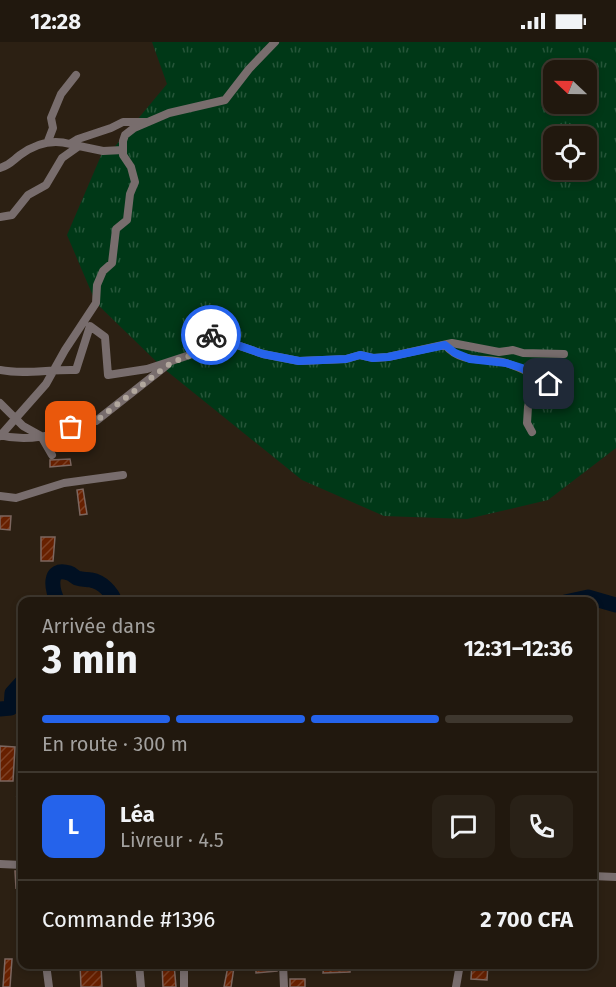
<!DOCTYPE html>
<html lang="fr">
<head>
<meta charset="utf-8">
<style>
	body { margin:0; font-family:"Fira Sans",sans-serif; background:#292117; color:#f1f3f6; height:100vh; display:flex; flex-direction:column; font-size:22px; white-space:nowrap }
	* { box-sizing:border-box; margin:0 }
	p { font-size:20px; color:#a2a09e }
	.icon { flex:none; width:33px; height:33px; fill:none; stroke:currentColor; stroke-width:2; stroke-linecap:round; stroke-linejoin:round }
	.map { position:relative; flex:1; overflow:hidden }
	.details { position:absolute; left:18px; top:555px; width:579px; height:372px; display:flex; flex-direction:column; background:#21180e; border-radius:12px; box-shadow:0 3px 9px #0003,0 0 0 2px #3e372e }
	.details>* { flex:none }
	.needle { width:39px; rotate:292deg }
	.buttons { position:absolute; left:543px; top:18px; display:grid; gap:12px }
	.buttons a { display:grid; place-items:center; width:54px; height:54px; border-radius:12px; background:#21180e; box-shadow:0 3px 9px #0003,0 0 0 2px #3e372e; font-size:30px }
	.pin { position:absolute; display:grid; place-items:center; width:51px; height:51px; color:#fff; margin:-26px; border-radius:12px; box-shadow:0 3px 9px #0006 }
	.courier { position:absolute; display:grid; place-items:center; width:60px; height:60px; margin:-30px; border:4px solid #2563eb; border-radius:50%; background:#fff; color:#222; box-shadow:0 2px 8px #0007 }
	.headline em { font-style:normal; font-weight:700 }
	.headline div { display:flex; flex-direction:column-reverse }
	.headline { display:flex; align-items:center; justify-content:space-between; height:102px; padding:0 24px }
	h1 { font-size:39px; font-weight:700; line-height:45px }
	.bar { display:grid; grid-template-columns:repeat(4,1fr); gap:9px 6px; align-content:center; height:72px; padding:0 24px }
	.bar i { height:8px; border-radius:4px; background:#3e372e }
	.bar .active { background:#2563eb }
	.bar p { grid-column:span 4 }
	.line { display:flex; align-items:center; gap:15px; padding:0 24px; border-top:2px solid #3e372e }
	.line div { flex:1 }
	.round { display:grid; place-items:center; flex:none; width:63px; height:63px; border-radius:12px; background:#292117 }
	.status { display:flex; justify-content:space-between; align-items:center; height:42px; padding:0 30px; background:#21180e; direction:ltr }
	.status svg { height:16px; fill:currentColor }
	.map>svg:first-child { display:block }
	.grass { fill:url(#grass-tufts); fill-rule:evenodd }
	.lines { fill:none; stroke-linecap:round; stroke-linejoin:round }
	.river { stroke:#011022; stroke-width:15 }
	.building { fill:url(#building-hatch); stroke:#7c665f; stroke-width:1.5 }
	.minor { stroke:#786d6d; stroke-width:8 }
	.done { stroke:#b1a79d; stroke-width:6; stroke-dasharray:0 10.8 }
	.route { stroke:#2563eb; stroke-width:8 }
</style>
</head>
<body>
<div class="status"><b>12:28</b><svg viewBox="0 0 49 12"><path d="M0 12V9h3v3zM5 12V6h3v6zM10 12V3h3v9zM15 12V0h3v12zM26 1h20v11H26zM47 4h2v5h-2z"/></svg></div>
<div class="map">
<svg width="616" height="945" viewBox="0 0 616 945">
	<defs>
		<pattern id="grass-tufts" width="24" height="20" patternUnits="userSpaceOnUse" patternTransform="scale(1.5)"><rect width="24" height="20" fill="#003817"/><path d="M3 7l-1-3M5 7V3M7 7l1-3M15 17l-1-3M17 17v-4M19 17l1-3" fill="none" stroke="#265539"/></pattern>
		<pattern id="building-hatch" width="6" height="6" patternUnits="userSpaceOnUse" patternTransform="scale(1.5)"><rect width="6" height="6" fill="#672000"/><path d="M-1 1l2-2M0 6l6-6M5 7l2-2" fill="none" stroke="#7e4125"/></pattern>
	</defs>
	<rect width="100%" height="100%" fill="#2c2013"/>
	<!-- grass -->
	<path class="grass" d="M152,0h464v406l-68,52 -81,19 -83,-3 -82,-36 -139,-112 -67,-65 -29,-68 36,-84 9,-1 55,-66zM554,28h32v34h-32zM554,94h32v34h-32z"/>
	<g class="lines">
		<!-- river -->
		<path class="river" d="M58,560c-6,-12 -11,-36 11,-29 3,1 6,4 8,5 5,2 10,1 14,2 11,2 21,12 24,22
			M565,560l23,-5 28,8
			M0,667l11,-1 1,-15 10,-11"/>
	</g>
	<!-- building -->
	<path class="building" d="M70,417l1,6 -21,2v-7z
		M83,447l4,25 -7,1 -3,-25z
		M0,474h11l-1,14 -10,-1z
		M41,495h14l-2,24h-12z
		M0,704l15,1 -2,34h-13z
		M15,829h7v16l-6,1z
		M5,917h7l-2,28h-7z
		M80,922h21l1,23h-21z
		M162,922h12l2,23h-13z
		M256,922h21v7l-21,2z
		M324,922h26v8l-27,1z
		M472,922h16l-1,16 -16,-1z
		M228,924l6,1 -3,20h-7z
		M290,937h15v8h-15z"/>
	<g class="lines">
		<!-- minor -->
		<path class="minor" d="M48,99l5,-13 -2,-10 10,-24 15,-19
			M0,126c10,-3 12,-7 20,-13 15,-11 32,-16 50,-11l8,-5 33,-11 12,-6h24
			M0,175l12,-2 16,-20 18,-10 16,-27 17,-12 24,5 20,-1
			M445,303c17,20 41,12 61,18 16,5 31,13 46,22
			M0,328c25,5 50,-1 76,0l14,-44 15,11 3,38 39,-6 58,-19 2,-3 1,-7 7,-7 19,11 29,10 36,7 47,-2 14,-4 13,3 15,-1 64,-14 47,9 14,-2 10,3 41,1
			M0,361l23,23 18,10 11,19
			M532,390l-5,-9 1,-16 7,-31
			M0,393c21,6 41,3 61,-3 16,-6 17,-12 35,-11l71,-56
			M0,394l46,-52 19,-34 31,-47 1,-18 6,-14 9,-8 4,-34 11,-9 3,-26 5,-12 -4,-15 -8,-12v-14l2,-6 9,-7 35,-15 56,-13 24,-31 26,-27
			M0,454l16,2 48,-15 59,-8
			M20,755l2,6
			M0,822l22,1
			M20,823v-42l2,-8
			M592,834l24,1
			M46,922l3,23
			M139,922l2,23
			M184,922v23
			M283,922l1,23
			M456,945l4,-23"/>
	</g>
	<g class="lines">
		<!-- done -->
		<path class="done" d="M71,385l12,-7 13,1 68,-53 9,-6 32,-12 6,-15"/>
		<!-- route -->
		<path class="route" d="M211,293l4,-2 19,11 29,10 36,7 47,-2 14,-4 13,3 15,-1 57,-12 10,8 15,6 36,4 16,5 27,16"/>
	</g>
</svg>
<div class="buttons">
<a><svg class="needle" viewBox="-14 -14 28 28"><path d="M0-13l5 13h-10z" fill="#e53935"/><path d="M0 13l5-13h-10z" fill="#a2a09e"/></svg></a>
<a><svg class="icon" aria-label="locate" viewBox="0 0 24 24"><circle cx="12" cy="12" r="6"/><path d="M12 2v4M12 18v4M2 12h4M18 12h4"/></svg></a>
</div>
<div class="pin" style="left:71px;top:385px;background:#ea580c"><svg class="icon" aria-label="bag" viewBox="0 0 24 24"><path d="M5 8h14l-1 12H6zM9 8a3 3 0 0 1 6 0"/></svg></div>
<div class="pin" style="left:549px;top:342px;background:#1f2937"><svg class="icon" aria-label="home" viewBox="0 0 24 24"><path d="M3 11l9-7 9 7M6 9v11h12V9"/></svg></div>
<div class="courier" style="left:211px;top:293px"><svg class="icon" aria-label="bike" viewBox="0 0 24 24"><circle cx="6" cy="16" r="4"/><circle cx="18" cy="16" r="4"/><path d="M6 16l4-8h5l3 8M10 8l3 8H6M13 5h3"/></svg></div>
<section class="details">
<div class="headline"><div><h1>3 min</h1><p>Arrivée dans</p></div><em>12:31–12:36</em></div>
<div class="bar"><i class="active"></i><i class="active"></i><i class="active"></i><i></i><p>En route · 300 m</p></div>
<div class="line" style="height:108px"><b class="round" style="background:#2563eb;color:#fff">L</b><div><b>Léa</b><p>Livreur · 4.5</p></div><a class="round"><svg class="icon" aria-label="chat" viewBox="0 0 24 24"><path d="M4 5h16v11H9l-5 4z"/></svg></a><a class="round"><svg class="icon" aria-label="phone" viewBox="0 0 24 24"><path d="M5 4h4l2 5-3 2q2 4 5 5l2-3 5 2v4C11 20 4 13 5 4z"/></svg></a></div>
<div class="line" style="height:78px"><div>Commande #1396</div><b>2 700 CFA</b></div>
</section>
</div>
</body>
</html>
